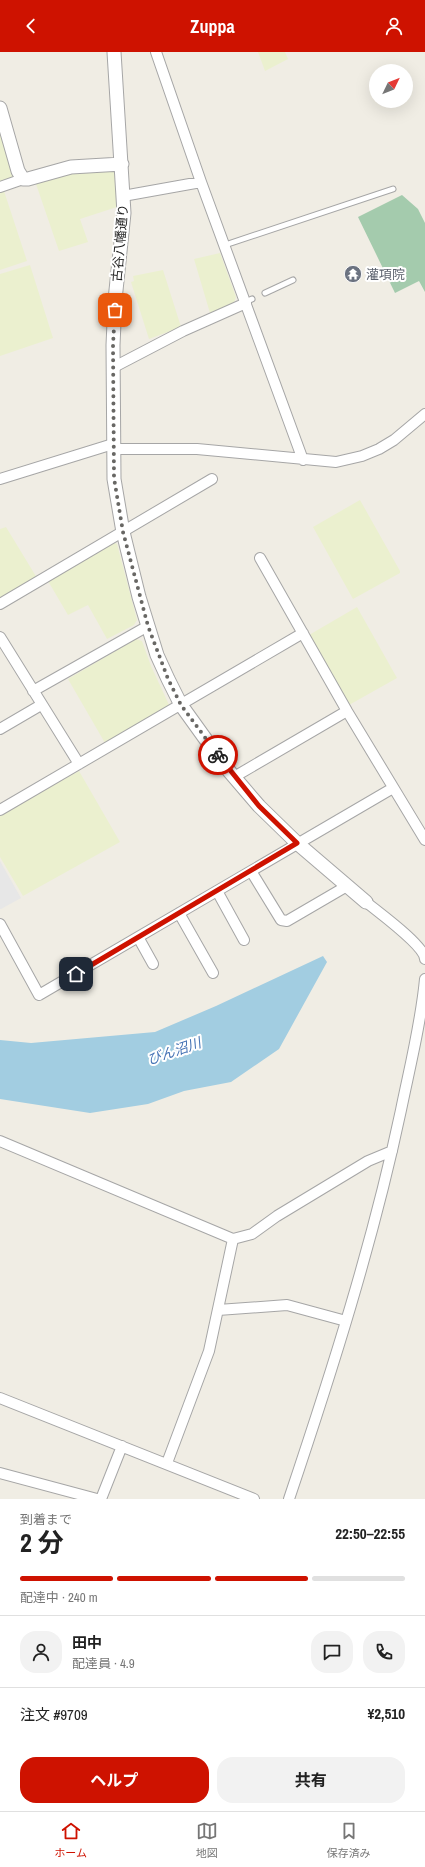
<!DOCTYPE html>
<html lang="ja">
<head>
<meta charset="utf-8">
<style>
	body { margin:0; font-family:"Archivo Narrow","Noto Sans JP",sans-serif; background:#f2f2f2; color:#222; height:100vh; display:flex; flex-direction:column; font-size:15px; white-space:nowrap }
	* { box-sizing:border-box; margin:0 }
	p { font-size:13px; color:#767676 }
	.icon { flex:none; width:22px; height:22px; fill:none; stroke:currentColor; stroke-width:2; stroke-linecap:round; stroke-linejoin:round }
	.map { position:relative; height:1447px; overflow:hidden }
	.side { display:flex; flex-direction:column; background:#fff; flex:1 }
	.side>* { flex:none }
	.needle { width:26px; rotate:47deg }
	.controls { position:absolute; left:369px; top:12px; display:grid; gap:8px }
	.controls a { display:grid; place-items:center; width:44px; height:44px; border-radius:50%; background:#fff; box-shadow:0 4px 16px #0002; font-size:20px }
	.pin { position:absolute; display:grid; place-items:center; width:34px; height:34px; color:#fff; margin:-17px; border-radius:8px; box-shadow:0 2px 6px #0006 }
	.courier { position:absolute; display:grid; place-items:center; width:40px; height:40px; margin:-20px; border:3px solid #ce1200; border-radius:50%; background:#fff; color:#222; box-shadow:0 1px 5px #0007 }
	.overview em { font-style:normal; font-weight:700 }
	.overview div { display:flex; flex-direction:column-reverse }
	.overview { display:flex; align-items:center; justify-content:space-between; height:68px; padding:0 20px }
	h1 { font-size:26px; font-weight:700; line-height:30px }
	.bar { display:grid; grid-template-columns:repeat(4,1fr); gap:6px 4px; align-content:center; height:48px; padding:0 20px }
	.bar i { height:5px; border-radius:3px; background:#e0e0e0 }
	.bar .current { background:#ce1200 }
	.bar p { grid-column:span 4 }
	.line { display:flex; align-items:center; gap:10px; padding:0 20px; border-top:1px solid #e0e0e0 }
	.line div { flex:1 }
	.round { display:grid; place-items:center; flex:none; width:42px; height:42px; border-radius:16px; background:#f2f2f2 }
	.action { display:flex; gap:8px; margin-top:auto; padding:8px 20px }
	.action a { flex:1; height:46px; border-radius:16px; background:#ce1200; color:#fff; font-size:16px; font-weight:700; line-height:46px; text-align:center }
	.action a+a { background:#f2f2f2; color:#222 }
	header { display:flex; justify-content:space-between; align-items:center; height:52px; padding:0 20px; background:#ce1200; color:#fff; font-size:18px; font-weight:700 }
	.menu { display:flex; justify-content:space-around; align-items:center; height:56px; border-top:1px solid #e0e0e0; background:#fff; font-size:11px; color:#767676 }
	.menu a { display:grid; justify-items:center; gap:2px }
	.menu .current { color:#ce1200 }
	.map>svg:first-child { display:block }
	.farmland { fill:#ebf0cf }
	.cemetery { fill:#a4cbad }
	.parking { fill:#e7e7e7 }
	.water { fill:#a2cde1 }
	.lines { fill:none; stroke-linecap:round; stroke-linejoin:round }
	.service-casing { stroke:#a6a6a6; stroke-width:7 }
	.minor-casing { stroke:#a6a6a6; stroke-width:12 }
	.tertiary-casing { stroke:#a6a6a6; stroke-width:15 }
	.service { stroke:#fff; stroke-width:5 }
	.minor { stroke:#fff; stroke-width:10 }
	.tertiary { stroke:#fff; stroke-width:13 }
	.done { stroke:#686764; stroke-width:4; stroke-dasharray:0 7.2 }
	.route { stroke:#ce1200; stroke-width:5 }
	.labels { text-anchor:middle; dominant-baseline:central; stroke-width:4; stroke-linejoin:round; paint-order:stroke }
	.street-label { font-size:13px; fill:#1f1f1f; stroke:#fff }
	.worship-label { font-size:13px; fill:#5b616d; stroke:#fff; text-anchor:start }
	.water-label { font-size:14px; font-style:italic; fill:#4573b5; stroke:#fff }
</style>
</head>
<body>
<header><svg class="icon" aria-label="back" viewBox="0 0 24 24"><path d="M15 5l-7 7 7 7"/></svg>Zuppa<svg class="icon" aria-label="person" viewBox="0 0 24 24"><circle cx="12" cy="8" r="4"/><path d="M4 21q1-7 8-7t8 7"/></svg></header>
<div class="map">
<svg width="425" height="1447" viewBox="0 0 425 1447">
	<rect width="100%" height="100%" fill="#f0ede4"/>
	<!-- farmland -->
	<path class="farmland" d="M258,0h27l3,7 -23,12z
		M0,79l15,43 -2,4 -13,4z
		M113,118l3,3 1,17v17l-37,12 8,23 -29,9 -23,-67 30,-11z
		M4,139l23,70 -27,9v-78z
		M220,201l16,44 -2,6 -24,10 -16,-54z
		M30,213l23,73 -53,18v-82z
		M163,218l18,57 -32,12 -18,-57 3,-1 -1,-5z
		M360,448l40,71v2l-47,26 -40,-72z
		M6,475l31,51 -37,21v-70z
		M115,491l2,1 20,76 -3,5 -27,14 -19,-34 -20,10 -20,-34z
		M357,555l40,71 -48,27 -40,-70z
		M136,587l6,2 9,25 19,41 -65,36 -37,-64z
		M79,719l41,71 -97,54 -23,-39v-42z"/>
	<!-- cemetery -->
	<path class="cemetery" d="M402,143l16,14 7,14v69l-6,-11 -24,12 -37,-76z"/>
	<!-- parking -->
	<path class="parking" d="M0,809l21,37 -20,11h-1z"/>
	<!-- water -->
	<path class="water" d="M323,904l4,6 -48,87 -48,33 -47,9 -36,13 -58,9 -90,-14v-59l31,3 124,-11 61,-26z"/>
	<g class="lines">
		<defs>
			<path id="service" d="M225,193l168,-56
				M265,241l28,-13
				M245,250l7,-3"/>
			<path id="minor" d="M156,0l45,130 102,278
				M0,135l23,-8
				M123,144l78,-14
				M114,315l69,-36 63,-28
				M113,397h84l139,13 26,-6 17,-7 15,-9 31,-26
				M0,427l113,-35
				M260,506l87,153 78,129
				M0,552l212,-125
				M0,585l79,127
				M33,639l115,-65
				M0,677l41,-24
				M234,725l113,-66
				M0,758l303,-177
				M251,819l30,49 6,1 60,-35
				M217,839l27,49
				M366,850c12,10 58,43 59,57
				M179,861l34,60
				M0,872l39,71 354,-207
				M138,885l15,27
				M0,1089l233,98 19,-5 25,-18 91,-55 24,-10
				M218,1258l69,-5 59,16
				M0,1346l254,101
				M167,1411l42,-112 24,-112
				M0,1421l97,26
				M101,1447l21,-53
				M289,1447c43,-128 84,-257 112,-389 9,-44 20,-87 24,-131"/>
			<path id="tertiary" d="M114,0l10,161 -9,87 -2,45 1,134 9,53 16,65 18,58 11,24 13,26 23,32 25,34 30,35 38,37 69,59
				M0,56l18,63 5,8h5l43,-12 51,-3"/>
		</defs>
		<!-- service casing -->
		<use href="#service" class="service-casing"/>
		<!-- minor casing -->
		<use href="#minor" class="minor-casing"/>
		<!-- tertiary casing -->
		<use href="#tertiary" class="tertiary-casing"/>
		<!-- service -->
		<use href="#service" class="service"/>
		<!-- minor -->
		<use href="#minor" class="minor"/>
		<!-- tertiary -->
		<use href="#tertiary" class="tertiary"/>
	</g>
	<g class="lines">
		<!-- done -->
		<path class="done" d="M115,258l-2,35 1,133 9,54 25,94 20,53 13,26 37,50"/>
		<!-- route -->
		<path class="route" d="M76,922l221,-131 -38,-37 -41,-51"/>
	</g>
	<!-- icons -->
	<defs>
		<symbol id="temple-disc" viewBox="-11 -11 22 22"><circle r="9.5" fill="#6b7280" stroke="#fff"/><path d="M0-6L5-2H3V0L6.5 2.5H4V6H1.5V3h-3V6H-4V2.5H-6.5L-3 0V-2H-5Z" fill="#fff"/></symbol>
	</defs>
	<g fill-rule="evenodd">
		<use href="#temple-disc" x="343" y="212" width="20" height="20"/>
	</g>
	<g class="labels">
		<!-- street labels -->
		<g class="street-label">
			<text transform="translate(120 191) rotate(-85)">古谷八幡通り</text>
		</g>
		<!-- worship labels -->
		<g class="worship-label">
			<text x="366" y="222">灌項院</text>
		</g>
		<!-- water labels -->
		<g class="water-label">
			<text transform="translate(174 999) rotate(-19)">びん沼川</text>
		</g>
	</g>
</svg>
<div class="controls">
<a><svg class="needle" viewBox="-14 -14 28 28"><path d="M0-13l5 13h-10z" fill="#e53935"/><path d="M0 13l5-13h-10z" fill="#767676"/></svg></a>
</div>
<div class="pin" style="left:115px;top:258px;background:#ea580c"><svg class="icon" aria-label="bag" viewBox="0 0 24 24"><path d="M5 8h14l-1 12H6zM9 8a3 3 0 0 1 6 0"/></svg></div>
<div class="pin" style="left:76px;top:922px;background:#1f2937"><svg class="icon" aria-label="home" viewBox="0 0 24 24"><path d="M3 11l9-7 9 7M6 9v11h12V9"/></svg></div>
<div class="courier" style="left:218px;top:703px"><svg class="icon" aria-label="bike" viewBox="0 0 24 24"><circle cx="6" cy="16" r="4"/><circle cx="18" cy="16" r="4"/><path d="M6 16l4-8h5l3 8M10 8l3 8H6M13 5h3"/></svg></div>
</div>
<section class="side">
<div class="overview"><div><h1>2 分</h1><p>到着まで</p></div><em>22:50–22:55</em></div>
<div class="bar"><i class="current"></i><i class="current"></i><i class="current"></i><i></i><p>配達中 · 240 m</p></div>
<div class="line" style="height:72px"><a class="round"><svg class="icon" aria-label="person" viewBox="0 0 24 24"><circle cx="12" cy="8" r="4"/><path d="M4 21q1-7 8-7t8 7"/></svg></a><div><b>田中</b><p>配達員 · 4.9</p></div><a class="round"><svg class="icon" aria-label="chat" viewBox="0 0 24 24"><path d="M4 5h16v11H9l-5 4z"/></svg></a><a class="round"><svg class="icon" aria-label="phone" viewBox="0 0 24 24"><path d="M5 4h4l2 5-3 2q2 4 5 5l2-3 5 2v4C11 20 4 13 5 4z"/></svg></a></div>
<div class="line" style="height:52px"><div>注文 #9709</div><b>¥2,510</b></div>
<div class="action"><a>ヘルプ</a><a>共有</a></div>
</section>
<nav class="menu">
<a class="current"><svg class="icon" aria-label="home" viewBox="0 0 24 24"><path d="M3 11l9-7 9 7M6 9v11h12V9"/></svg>ホーム</a>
<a><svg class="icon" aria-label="map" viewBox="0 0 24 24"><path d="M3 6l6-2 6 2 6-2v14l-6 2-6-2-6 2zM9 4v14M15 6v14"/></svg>地図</a>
<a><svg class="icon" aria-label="saved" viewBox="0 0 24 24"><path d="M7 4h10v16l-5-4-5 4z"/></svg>保存済み</a>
</nav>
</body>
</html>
